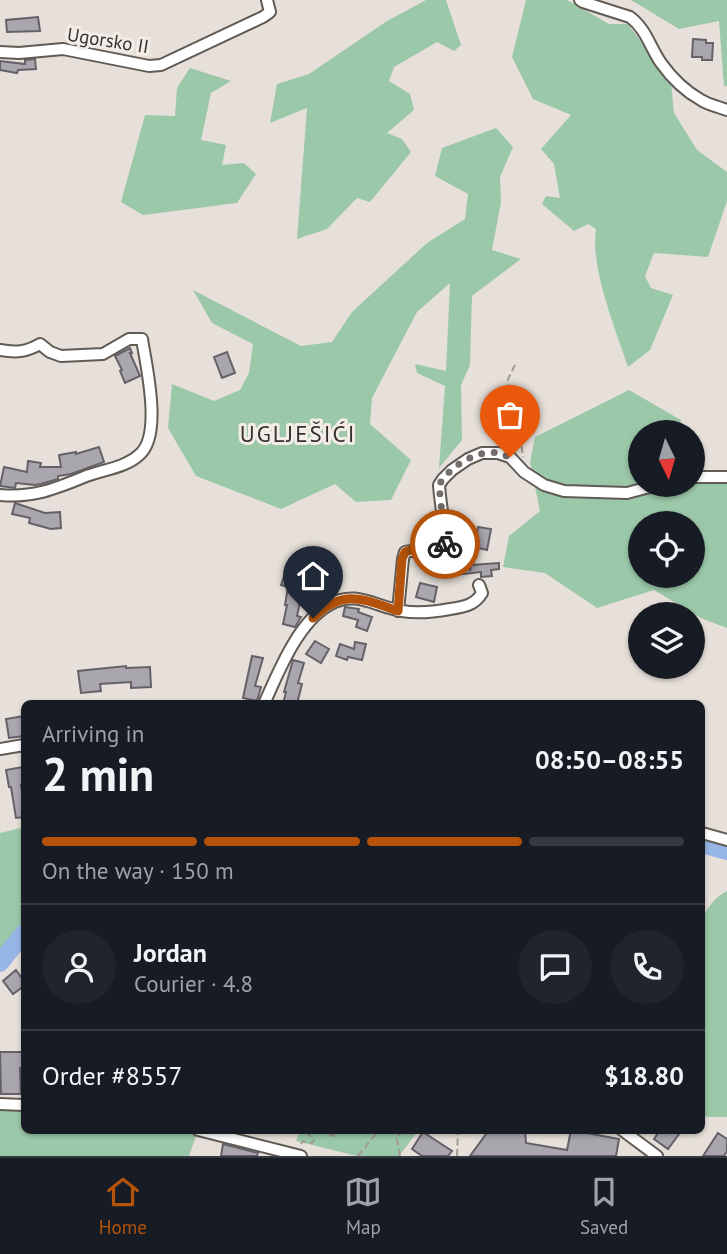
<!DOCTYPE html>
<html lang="en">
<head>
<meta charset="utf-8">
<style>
	body { margin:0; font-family:"PT Sans",sans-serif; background:#20242c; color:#f1f3f6; height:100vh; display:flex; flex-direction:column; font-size:26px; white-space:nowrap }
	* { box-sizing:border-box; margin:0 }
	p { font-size:23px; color:#9ea1a6 }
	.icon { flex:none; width:38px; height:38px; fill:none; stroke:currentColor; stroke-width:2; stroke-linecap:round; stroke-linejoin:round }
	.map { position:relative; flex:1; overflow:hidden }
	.drawer { position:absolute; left:21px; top:700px; width:684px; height:434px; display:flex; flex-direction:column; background:#171b24; border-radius:10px; box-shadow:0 2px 5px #0004 }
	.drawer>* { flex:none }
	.needle { width:46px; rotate:175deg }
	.tools { position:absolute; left:628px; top:420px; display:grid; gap:14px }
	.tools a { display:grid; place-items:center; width:77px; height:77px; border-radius:50%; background:#171b24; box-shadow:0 2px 5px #0004; font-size:35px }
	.pin { position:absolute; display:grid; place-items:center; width:60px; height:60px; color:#fff; margin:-72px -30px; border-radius:50% 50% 50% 0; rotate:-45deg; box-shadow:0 0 7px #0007 }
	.pin .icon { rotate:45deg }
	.courier { position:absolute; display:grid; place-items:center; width:70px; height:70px; margin:-35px; border:5px solid #b45309; border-radius:50%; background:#fff; color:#222; box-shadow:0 2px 9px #0007 }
	.headline em { font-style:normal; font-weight:700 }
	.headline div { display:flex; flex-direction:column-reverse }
	.headline { display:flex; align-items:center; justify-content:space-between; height:119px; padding:0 21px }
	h1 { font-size:46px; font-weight:700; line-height:52px }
	.bar { display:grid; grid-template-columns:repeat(4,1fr); gap:10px 7px; align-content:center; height:84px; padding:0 21px }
	.bar i { height:9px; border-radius:5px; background:#363941 }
	.bar .on { background:#b45309 }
	.bar p { grid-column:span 4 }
	.line { display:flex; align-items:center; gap:18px; padding:0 21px; border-top:2px solid #363941 }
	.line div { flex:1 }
	.round { display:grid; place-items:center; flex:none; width:74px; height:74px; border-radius:37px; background:#20242c }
	.dock { display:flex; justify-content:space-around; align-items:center; height:98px; border-top:2px solid #363941; background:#171b24; font-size:19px; color:#9ea1a6 }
	.dock a { display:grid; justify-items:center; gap:4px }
	.dock .on { color:#b45309 }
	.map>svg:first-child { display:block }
	.green { fill:#9bc8a8; fill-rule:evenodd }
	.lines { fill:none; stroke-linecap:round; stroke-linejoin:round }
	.river { stroke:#98b5e7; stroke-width:18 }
	.building { fill:#a9a6ae; stroke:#646169; stroke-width:2 }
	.street-casing { stroke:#615b56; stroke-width:14 }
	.path { stroke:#a09a96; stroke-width:2; stroke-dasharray:7 3.5; stroke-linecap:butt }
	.street { stroke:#fff; stroke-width:10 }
	.done { stroke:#736e6b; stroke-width:7; stroke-dasharray:0 12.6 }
	.route { stroke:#b45309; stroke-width:9 }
	.labels { text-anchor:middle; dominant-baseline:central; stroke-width:6; stroke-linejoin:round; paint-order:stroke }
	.street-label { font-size:19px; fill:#34312f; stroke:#f4ede7 }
	.quarter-label { font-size:23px; letter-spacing:2px; fill:#34312f; stroke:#f4ede7 }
</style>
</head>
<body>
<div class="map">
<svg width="727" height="1156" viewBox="0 0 727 1156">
	<rect width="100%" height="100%" fill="#e7e0da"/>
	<!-- green -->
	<path class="green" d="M426,0h20l15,45 -7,6 -17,-9 -43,25 -5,14 21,13 4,16 -27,23 15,6 9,13 -41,50 -13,-4 -30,31 -30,10 10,-131 -37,15 7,-39 32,-10 78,-53z
		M526,0h41l42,24h19l43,58 3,31 23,37 30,22v29l-19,56 -54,-4 -9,23 6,12 22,7 -23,55 -22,17c-12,-37 -38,-99 -32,-138l-8,-5 -14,7 -32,-27 4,-8 14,2 -6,-34 -13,-15 30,-34 -38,-16 -21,-42z
		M631,0h96v86h-3l-5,-65 -40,8z
		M190,68l41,13 -20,12 -10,47 25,5 -4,20 22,-2 12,11 -19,29 -94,12 -22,-13 24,-87 30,1 2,-28z
		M496,128l17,19 -13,30 1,25 -9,48 29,9 -49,37 -2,69 -9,20 1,55 -23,28 6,-82 -28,-13 -2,-9 31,7 4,-88 -33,29 -45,86 -2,26 41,36 -20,40 -35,2 -21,-18 -54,25 -85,-33 -28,-48 4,-44 42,17 26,-11 9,-17 4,-29 -41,-21 -19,-33 108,56 31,-4 20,-30 75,-69 38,-24 3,-25 -33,-18 7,-28z
		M629,390l52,30 -2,12h-39v53h53v-12l34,8v147l-24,-9 -49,-29 -57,18 -52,-35 -42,-6 6,-31 31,-25 -10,-49 5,-25zM640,523h53v53h-53z
		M24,827v106l-24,30v-130z
		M727,891v226h-19l-6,-2v-197c6,-11 13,-21 25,-27z
		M0,1104l24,1v25h159l14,3 -8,23h-189z
		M300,1130h118v1l-19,25h-42l-61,-15z"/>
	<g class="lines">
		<!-- river -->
		<path class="river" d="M702,844l25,7
			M0,963l24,-30"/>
	</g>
	<!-- building -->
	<path class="building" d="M38,17l2,14 -33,1 -1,-12z
		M693,39l13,1v3h7l-1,17h-10v-3h-10z
		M35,59l1,10 -18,1 -1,3 -17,-3v-9l25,3v-4z
		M130,348l2,5h-2l10,23 -15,7 -5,-12 2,-1 -7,-14z
		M227,352l8,21 -13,5 -8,-21z
		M99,447l5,15 -33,12 -13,2v3l-17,5 -6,1 -19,-2 -1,5 -15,-2 4,-19 23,5 1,-11 13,2 -1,4h21l-2,-12 17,-3v2z
		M15,503l30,10 15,-1 1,16 -10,1 -22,-6 1,-5 -18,-4z
		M478,527l13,2 -4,21 -12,-3z
		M465,532l2,34 3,-1v6l1,-6 28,-2v6l-8,1 1,6 -11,1v-5l-26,3 -3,-17 4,-1 -3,-23z
		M286,571l8,3v2l22,5 -2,11 -11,-3 -6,27 4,1 -6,10 -12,-3 4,-19h-2l3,-18 -7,-2z
		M420,583l17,4 -3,15 -18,-5z
		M345,607l14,2 -1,3 14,5 -5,14 -11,-4 2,-7 -15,-4z
		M315,641l14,8 -8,14 -15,-9z
		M355,642l11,2 -4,16 -14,-3 -1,3 -11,-4 4,-12 14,5z
		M252,656l11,2 -8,28 6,1 -4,14 -14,-3z
		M293,660l11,3 -6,20 4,1 -5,20h-14l3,-12h-2z
		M126,666v2l24,-1 1,20 -20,1v-6l-31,2 1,7 -20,2 -3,-22z
		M24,716v20l-15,2 -3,-19z
		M23,767l1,18h-3l3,19v13l-8,1 -5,-31h-2l-3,-17z
		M16,970l8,11v5l-11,8 -10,-13z
		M0,1052h23v16h-3l1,26h-20z
		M489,1130h36l1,13 41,7 4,-20 48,9 -3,17h-146z
		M660,1130h22l-14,19 -14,-10z
		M423,1132l29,19 -4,5h-26l-10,-7z
		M718,1133l9,6v12l-3,5h-21z
		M223,1144l35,9 -1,3h-36z"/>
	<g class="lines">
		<defs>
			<path id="street" d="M580,0l3,2 47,15c16,12 20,30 31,46 10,14 24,28 40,37 8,5 18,7 26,10
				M0,52l19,1 44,-4 86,17 12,-1 102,-48 7,-5 -3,-12
				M0,350c16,3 26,2 40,-6l10,8 11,4 42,-2 26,-15h13c4,26 21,97 -3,116 -14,13 -38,15 -55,22 -29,12 -52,21 -84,18
				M693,477h34
				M398,611l5,-52 2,-7c14,-5 25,9 39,4 4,-16 -4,-52 -5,-71l4,-6 9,-9 16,-11 14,-6h16l12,4 14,15 20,13 20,6 63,2 30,-8
				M264,704c14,-31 34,-82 65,-99 27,-16 46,2 73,6 16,3 32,1 48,-2 14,-2 25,-4 32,-16l-3,-8
				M0,749l24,-4
				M702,833l25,7
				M0,1104l24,1
				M198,1130l103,26
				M622,1130l35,26"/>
		</defs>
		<!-- street casing -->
		<use href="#street" class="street-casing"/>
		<!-- path -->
		<path class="path" d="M515,365l-7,14 1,12 11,43 3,23
			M319,1130l15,6 -2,-6
			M301,1144l2,-3 9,2 2,-3 -10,-10
			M358,1156l21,-26
			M400,1156l-3,-17 5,-9
			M457,1156l1,-26"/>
		<!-- street -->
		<use href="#street" class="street"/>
	</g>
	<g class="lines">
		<!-- done -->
		<path class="done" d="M445,544l-6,-59c10,-18 38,-36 60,-32 4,1 7,3 11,4"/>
		<!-- route -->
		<path class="route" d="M313,618c31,-30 49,-19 85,-7l4,-52 3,-7 6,-2 8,2 17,6 7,-2 2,-12"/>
	</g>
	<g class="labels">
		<!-- street labels -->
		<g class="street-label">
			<text transform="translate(108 40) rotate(9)">Ugorsko II</text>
		</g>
		<!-- quarter labels -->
		<g class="quarter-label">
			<text x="298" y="433">UGLJEŠIĆI</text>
		</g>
	</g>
</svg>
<div class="tools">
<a><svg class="needle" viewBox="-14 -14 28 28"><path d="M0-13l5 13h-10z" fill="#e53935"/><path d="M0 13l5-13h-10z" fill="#9ea1a6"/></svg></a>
<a><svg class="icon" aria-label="locate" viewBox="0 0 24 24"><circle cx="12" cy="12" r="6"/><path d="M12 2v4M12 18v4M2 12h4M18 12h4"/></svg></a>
<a><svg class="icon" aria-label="layers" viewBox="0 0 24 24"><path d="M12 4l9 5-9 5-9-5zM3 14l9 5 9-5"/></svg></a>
</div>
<div class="pin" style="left:510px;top:457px;background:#ea580c"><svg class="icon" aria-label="bag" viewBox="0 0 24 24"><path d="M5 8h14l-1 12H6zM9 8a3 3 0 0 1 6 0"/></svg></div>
<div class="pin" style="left:313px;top:618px;background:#1f2937"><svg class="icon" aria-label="home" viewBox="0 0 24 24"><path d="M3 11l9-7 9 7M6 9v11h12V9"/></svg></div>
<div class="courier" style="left:445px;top:544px"><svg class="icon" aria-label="bike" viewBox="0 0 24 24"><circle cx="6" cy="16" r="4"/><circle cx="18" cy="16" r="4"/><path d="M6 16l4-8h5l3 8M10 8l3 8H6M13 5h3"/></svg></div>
<section class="drawer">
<div class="headline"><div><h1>2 min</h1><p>Arriving in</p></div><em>08:50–08:55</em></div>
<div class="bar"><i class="on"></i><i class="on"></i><i class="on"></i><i></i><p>On the way · 150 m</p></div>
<div class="line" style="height:126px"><a class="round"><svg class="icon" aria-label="person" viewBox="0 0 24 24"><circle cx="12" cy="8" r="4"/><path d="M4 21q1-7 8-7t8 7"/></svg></a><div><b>Jordan</b><p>Courier · 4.8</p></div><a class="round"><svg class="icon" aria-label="chat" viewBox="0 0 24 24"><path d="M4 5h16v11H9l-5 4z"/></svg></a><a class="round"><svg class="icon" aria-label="phone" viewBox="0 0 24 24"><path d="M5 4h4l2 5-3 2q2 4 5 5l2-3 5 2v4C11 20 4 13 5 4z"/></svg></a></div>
<div class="line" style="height:91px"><div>Order #8557</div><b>$18.80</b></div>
</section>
</div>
<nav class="dock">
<a class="on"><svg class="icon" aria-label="home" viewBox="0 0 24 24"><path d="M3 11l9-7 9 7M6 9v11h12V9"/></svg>Home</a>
<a><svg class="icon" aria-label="map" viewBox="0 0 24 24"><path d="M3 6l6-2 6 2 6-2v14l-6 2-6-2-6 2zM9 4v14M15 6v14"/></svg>Map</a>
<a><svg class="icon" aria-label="saved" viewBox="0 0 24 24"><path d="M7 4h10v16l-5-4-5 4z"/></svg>Saved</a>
</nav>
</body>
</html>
